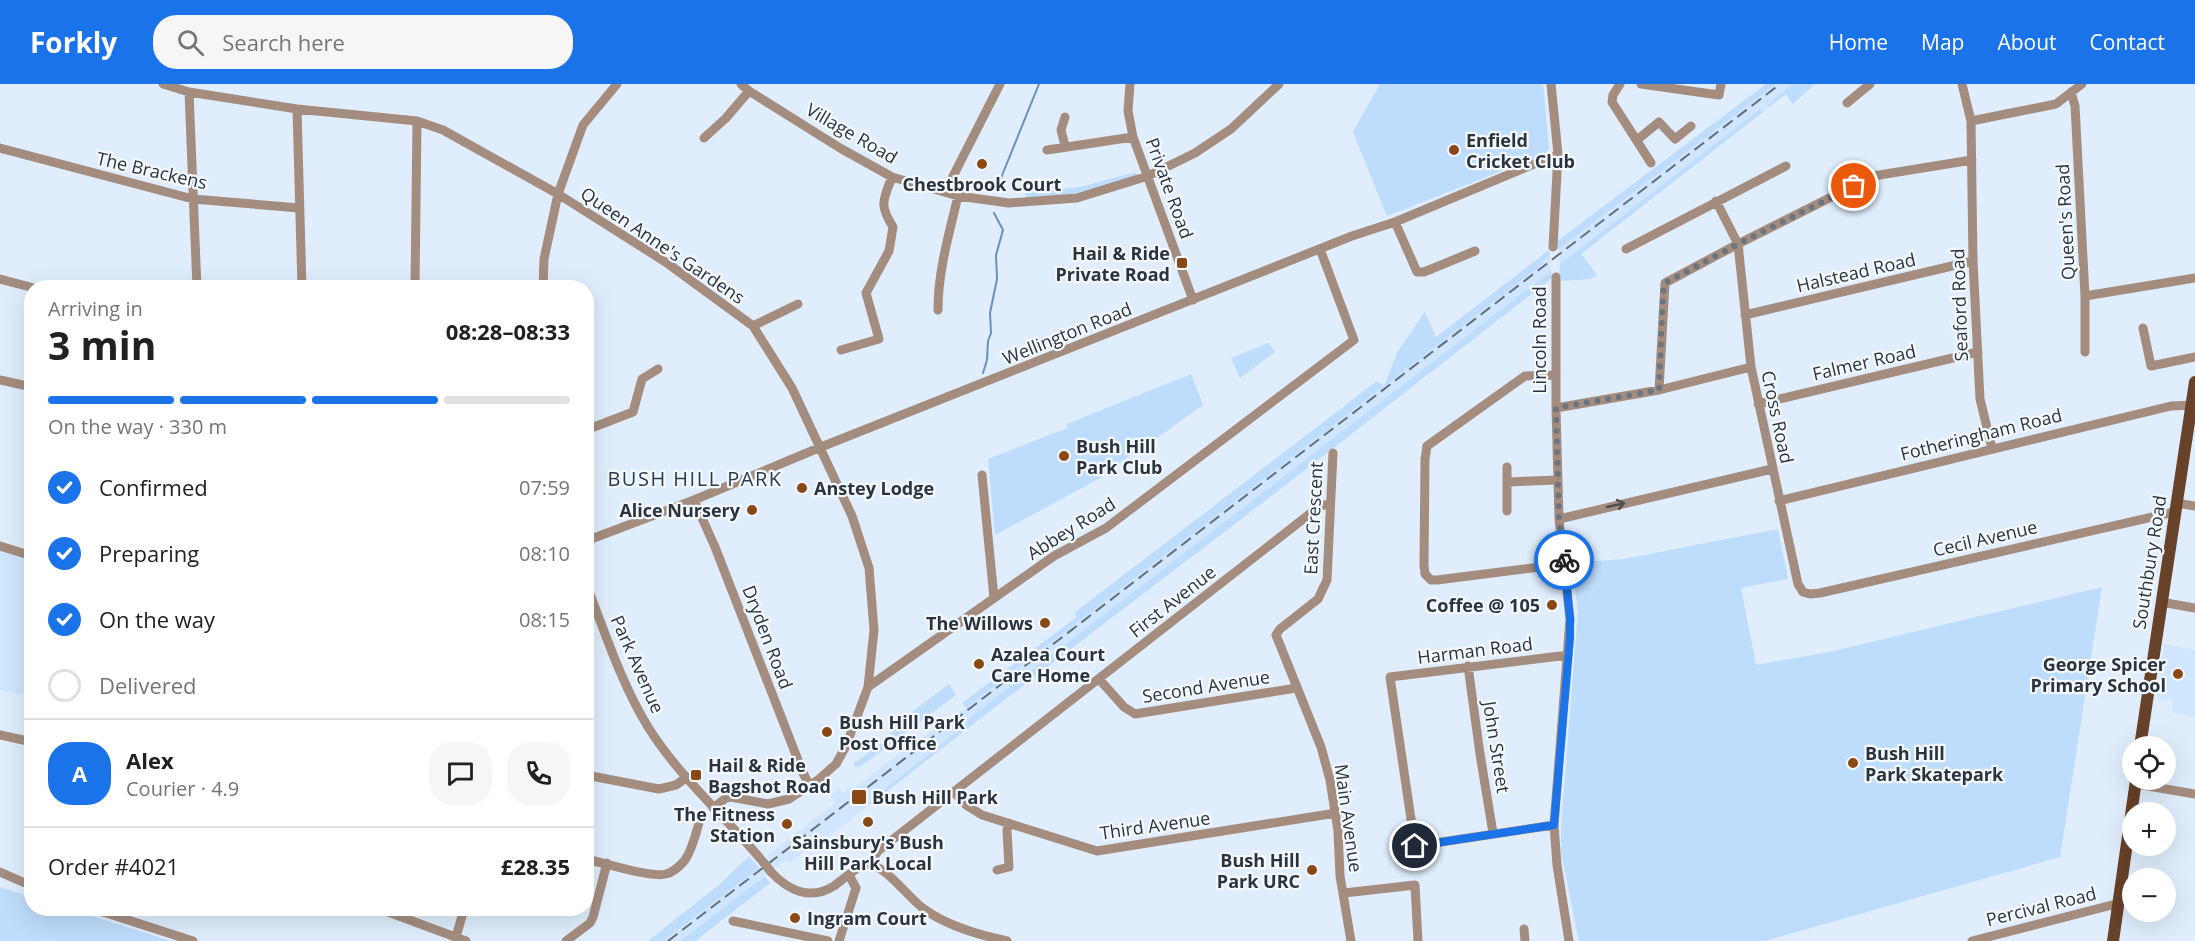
<!DOCTYPE html>
<html lang="en">
<head>
<meta charset="utf-8">
<style>
	body { margin:0; font-family:"Open Sans",sans-serif; background:#f6f6f6; color:#202124; height:100vh; display:flex; flex-direction:column; font-size:22px; white-space:nowrap }
	* { box-sizing:border-box; margin:0 }
	p { font-size:20px; color:#757577 }
	.icon { flex:none; width:33px; height:33px; fill:none; stroke:currentColor; stroke-width:2; stroke-linecap:round; stroke-linejoin:round }
	.map { position:relative; flex:1; overflow:hidden }
	.sheet { position:absolute; left:24px; top:196px; width:570px; height:636px; display:flex; flex-direction:column; background:#fff; border-radius:24px; box-shadow:0 6px 24px #0002 }
	.sheet>* { flex:none }
	.tools { position:absolute; left:2122px; top:652px; display:grid; gap:12px }
	.tools a { display:grid; place-items:center; width:54px; height:54px; border-radius:50%; background:#fff; box-shadow:0 6px 24px #0002; font-size:30px }
	.pin { position:absolute; display:grid; place-items:center; width:51px; height:51px; color:#fff; margin:-26px; border:3px solid #fff; border-radius:50%; box-shadow:0 2px 6px #0007 }
	.courier { position:absolute; display:grid; place-items:center; width:60px; height:60px; margin:-30px; border:4px solid #1a73e8; border-radius:50%; background:#fff; color:#222; box-shadow:0 2px 8px #0007 }
	.headline em { font-style:normal; font-weight:700 }
	.headline div { display:flex; flex-direction:column-reverse }
	.headline { display:flex; align-items:center; justify-content:space-between; height:102px; padding:0 24px }
	h1 { font-size:39px; font-weight:700; line-height:45px }
	.bar { display:grid; grid-template-columns:repeat(4,1fr); gap:9px 6px; align-content:center; height:72px; padding:0 24px }
	.bar i { height:8px; border-radius:4px; background:#e0e0e0 }
	.bar .active { background:#1a73e8 }
	.bar p { grid-column:span 4 }
	.line { display:flex; align-items:center; gap:15px; padding:0 24px; border-top:2px solid #e0e0e0 }
	.line div { flex:1 }
	.round { display:grid; place-items:center; flex:none; width:63px; height:63px; border-radius:24px; background:#f6f6f6 }
	ol { padding:0 24px; list-style:none }
	li { display:flex; align-items:center; gap:18px; height:66px }
	li p { margin-inline-start:auto }
	li .icon { padding:6px; border-radius:50%; background:#1a73e8; color:#fff; stroke-width:4 }
	li:last-child { color:#757577 }
	li i { width:33px; height:33px; border:3px solid #e0e0e0; border-radius:50% }
	header { display:flex; align-items:center; gap:36px; box-sizing:border-box; height:84px; padding:0 30px; background:#1a73e8; color:#fff }
	header strong { font-size:28px }
	nav { display:flex; gap:33px; margin-inline-start:auto; font-size:21px }
	.search { width:420px; height:54px; background:#f6f6f6; display:flex; align-items:center; gap:15px; box-sizing:border-box; padding:0 21px; border-radius:24px; color:#757577; font-size:22px }
	.map>svg:first-child { display:block }
	.built { fill:#cfe6fe }
	.green { fill:#bedcfc }
	.lines { fill:none; stroke-linecap:round; stroke-linejoin:round }
	.stream { stroke:#6a91bb; stroke-width:2 }
	.minor { stroke:#a48d7f; stroke-width:9 }
	.major { stroke:#674128; stroke-width:12 }
	.rail { stroke:#636e79; stroke-width:2; stroke-dasharray:12 6; stroke-linecap:butt }
	.minor-bridge { stroke:#a48d7f; stroke-width:9 }
	.oneway { stroke:#4f4f51 }
	.done { stroke:#6a7580; stroke-width:6; stroke-dasharray:0 10.8 }
	.route { stroke:#1a73e8; stroke-width:8 }
	.poi-dot { fill:#8a4815; stroke:#f4f9fe; stroke-width:2 }
	.labels { text-anchor:middle; dominant-baseline:central; stroke-width:4.5; stroke-linejoin:round; paint-order:stroke }
	.street-label { font-size:18px; fill:#2b343d; stroke:#f4f9fe }
	.poi-label { font-size:18px; font-weight:bold; fill:#2b343d; stroke:#f4f9fe; text-anchor:start }
	.neighbourhood-label { font-size:20px; letter-spacing:1.5px; fill:#293b4e; stroke:#f4f9fe }
</style>
</head>
<body>
<header>
<strong>Forkly</strong>
<div class="search"><svg class="icon" aria-label="search" viewBox="0 0 24 24"><circle cx="10" cy="10" r="6"/><path d="M15 15l6 6"/></svg>Search here</div>
<nav><a>Home</a><a>Map</a><a>About</a><a>Contact</a></nav>
</header>
<div class="map">
<svg width="2195" height="857" viewBox="0 0 2195 857">
	<rect width="100%" height="100%" fill="#dfedfc"/>
	<!-- built -->
	<path class="built" d="M1776,0h16l-24,20 1,3 -6,5 -3,-3 -200,155 -1,-15z
		M1550,171l1,16 -579,445 -3,7 -102,79 2,3 -40,31h-5l-35,27 -3,-3 -10,7 -96,74h-17l107,-82 -2,-4 67,-52 -5,-8 9,-7 4,5 9,-7 2,2 43,-33 69,-47 577,-444 -2,-3z
		M0,467l31,10v135l-31,-6z
		M2164,560l31,6v67l-23,-5 1,-11 -16,-3z"/>
	<!-- green -->
	<path class="green" d="M1380,0h163l6,65 -4,5 -158,62 -34,-84z
		M1766,0h10l-217,165 -3,1v-8z
		M1792,0h23l-22,20 -7,-10 -17,13 -2,-2z
		M1760,25l3,3 -182,142 16,21 -6,4 -29,2 -3,-7 1,-10z
		M1136,88l2,6 -57,15 -55,5 -1,-5 55,-6z
		M1549,166l1,5 -8,6 1,3 -577,444 -4,-5 115,-86 -3,-4 303,-232 7,5 13,-33 28,-41 11,25z
		M1551,187l1,7 -180,140 -4,-3 3,4c-163,127 -329,250 -491,378l-11,8 -2,-2 101,-80 -1,-2 5,-5z
		M1268,259l7,9 -35,26 -9,-20z
		M1191,290l12,31 -53,38 -2,-1 -36,27 1,2 -118,64 -7,-76 79,-31v-4z
		M1778,445l10,50 -47,9 15,77 73,-13 273,-65 -42,270 -295,84h-186l-18,-89v-26l17,-214 -7,-49 53,-4z
		M949,600l7,11 -95,71 -6,1 -2,-3 33,-24 14,-19z
		M749,772l10,12 -96,73h-15l72,-57z
		M765,792l5,7 -75,58h-15z
		M0,803l31,10 1,12h37l102,32h-171z"/>
	<g class="lines">
		<!-- stream -->
		<path class="stream" d="M1000,104l1,-10 38,-94
			M983,289l4,-13 1,-19 3,-8 -1,-20 7,-34 -1,-24 7,-25 -9,-17"/>
		<!-- minor -->
		<path class="minor" d="M163,0l26,8 108,17 120,12 26,9 115,64 109,69 86,63 39,62 60,128 17,52 5,62 -6,57 -22,59 -10,18 -18,16 -29,19 -21,5 -37,-7 -5,1 -13,10
			M741,0l8,7 91,57 52,29 66,19 51,7 68,-5 71,-22 47,-23 36,-24 48,-45
			M1130,0l-2,27 5,26 60,163
			M1551,0l7,70 -5,93
			M1620,0l-7,11 -1,7 39,61
			M1641,0l78,11 2,-11
			M1962,0l9,37 2,140 7,138 12,49
			M189,8l8,196
			M2071,8l4,14 10,190v56
			M1847,19l23,-19
			M297,25l5,179
			M1065,33l-4,13 4,16
			M1971,37l85,-17 26,-20
			M704,54l22,-20 23,-27
			M1637,56l22,-18 16,17 16,-13
			M0,64l193,51 106,9
			M1047,66l86,-13
			M945,108l55,-108
			M1716,117l22,43 13,123 47,217 5,8 7,2 10,-1 354,-81
			M1395,138l22,50h7l51,-21
			M1626,165l160,-83
			M1556,193v131l3,111 11,100 -16,206 3,40 12,76
			M0,195l34,9
			M415,204l2,-167
			M543,204l1,-29 14,-65 25,-69 34,-41
			M2085,212l110,-18
			M938,226c0,-39 11,-76 20,-114
			M1745,231l228,-54
			M753,242l45,-22
			M2143,244l8,38 44,-9
			M841,266l38,-11 -13,-46 23,-42 4,-24c-14,-22 -10,-27 -1,-50
			M1556,291l-31,1 -98,70 -2,13 -1,106 1,9 6,6h6l127,-16
			M0,296l32,7
			M1659,306l6,-107 73,-39 135,-68 99,-16
			M1758,320l220,-52
			M1556,324l103,-18 92,-23
			M586,346l47,-18 9,-33 16,-10
			M1333,369l-6,127 -9,19 -38,30 -4,6 45,112 9,33 8,51 2,45 11,65
			M1507,383v15
			M982,391l12,123
			M694,416l21,47 88,226 7,13
			M1779,417l392,-95 24,-1
			M2176,419l19,3
			M1507,427v-29l51,-2
			M1559,435l213,-50
			M586,457l108,-41 127,-53 531,-211 43,-14 163,-68
			M0,462l32,10
			M586,500c19,48 35,99 62,143 32,51 78,90 116,136
			M2161,518l34,6
			M1468,582l12,88 13,79
			M1099,595l25,28 11,7 161,-26
			M868,603l186,-131 52,-28 248,-188 -34,-91
			M0,651l32,7
			M586,691l73,14 17,-4 11,-8
			M2136,700l59,10
			M955,709l11,12 16,10 115,36 239,-38
			M1554,741l-139,21 -25,-169 178,-22
			M586,775c19,4 64,19 80,15 8,-2 14,-8 19,-14 8,-12 11,-27 15,-41
			M870,780l8,-13 438,-342 7,-4h7
			M997,786l12,-3 -2,-37 2,-7
			M0,788l32,14
			M771,788c17,18 39,29 63,14 10,-7 20,-17 31,-22 20,-1 42,33 59,45 23,17 55,26 83,32
			M1344,809l71,-8 3,56
			M94,825l99,32
			M380,825l86,32
			M733,837l95,20
			M1524,845l1,12
			M456,853l8,-28
			M566,857l24,-18 3,-6 14,-54
			M839,857l17,-53 -7,-13
			M1972,857l140,-36 6,1"/>
		<!-- major -->
		<path class="major" d="M2140,663l55,-365
			M2113,857l23,-161"/>
		<!-- rail -->
		<path class="rail" d="M668,857l1112,-857"/>
		<!-- minor-bridge -->
		<path class="minor-bridge" d="M764,779l7,9"/>
	</g>
	<!-- one-way arrows -->
	<defs><path id="oneway-shaft" d="M-6 0H5M1.5-3L5.5 0L1.5 3" fill="none" stroke-width="1.6" stroke-linecap="round" stroke-linejoin="round" transform="scale(1.5)"/></defs>
	<use class="oneway" href="#oneway-shaft" transform="translate(1616 421) rotate(-13)"/>
	<g class="lines">
		<!-- done -->
		<path class="done" d="M1564,476l-5,-41 -3,-111 103,-18 4,-97 2,-10 73,-39 116,-58"/>
		<!-- route -->
		<path class="route" d="M1415,762l139,-21 16,-187v-19l-6,-59"/>
	</g>
	<!-- markers -->
	<g class="poi-dot">
		<circle cx="1454" cy="66" r="6"/>
		<circle cx="982" cy="80" r="6"/>
		<rect x="1176" y="173" width="12" height="12" rx="3"/>
		<circle cx="1064" cy="372" r="6"/>
		<circle cx="802" cy="404" r="6"/>
		<circle cx="752" cy="426" r="6"/>
		<circle cx="1552" cy="521" r="6"/>
		<circle cx="1045" cy="539" r="6"/>
		<circle cx="979" cy="580" r="6"/>
		<circle cx="2178" cy="590" r="6"/>
		<circle cx="827" cy="648" r="6"/>
		<circle cx="1853" cy="679" r="6"/>
		<rect x="690" y="685" width="12" height="12" rx="3"/>
		<rect x="851" y="705" width="16" height="16" rx="3"/>
		<circle cx="868" cy="738" r="6"/>
		<circle cx="787" cy="740" r="6"/>
		<circle cx="1312" cy="786" r="6"/>
		<circle cx="795" cy="834" r="6"/>
	</g>
	<g class="labels">
		<!-- street labels -->
		<g class="street-label">
			<text transform="translate(852 49) rotate(30)">Village Road</text>
			<text transform="translate(152 86) rotate(13)">The Brackens</text>
			<text transform="translate(1170 104) rotate(70)">Private Road</text>
			<text transform="translate(2065 138) rotate(-93)">Queen's Road</text>
			<text transform="translate(663 161) rotate(34)">Queen Anne's Gardens</text>
			<text transform="translate(1856 188) rotate(-13)">Halstead Road</text>
			<text transform="translate(1959 221) rotate(-92)">Seaford Road</text>
			<text transform="translate(1067 249) rotate(-22)">Wellington Road</text>
			<text transform="translate(1539 256) rotate(-90)">Lincoln Road</text>
			<text transform="translate(1864 278) rotate(-13)">Falmer Road</text>
			<text transform="translate(1778 333) rotate(78)">Cross Road</text>
			<text transform="translate(1981 350) rotate(-14)">Fotheringham Road</text>
			<text transform="translate(1313 434) rotate(-87)">East Crescent</text>
			<text transform="translate(1071 444) rotate(-32)">Abbey Road</text>
			<text transform="translate(1985 454) rotate(-13)">Cecil Avenue</text>
			<text transform="translate(2149 478) rotate(-81)">Southbury Road</text>
			<text transform="translate(1172 517) rotate(-38)">First Avenue</text>
			<text transform="translate(768 553) rotate(69)">Dryden Road</text>
			<text transform="translate(1475 566) rotate(-7)">Harman Road</text>
			<text transform="translate(638 580) rotate(66)">Park Avenue</text>
			<text transform="translate(1206 602) rotate(-9)">Second Avenue</text>
			<text transform="translate(1497 663) rotate(81)">John Street</text>
			<text transform="translate(1349 734) rotate(82)">Main Avenue</text>
			<text transform="translate(1155 741) rotate(-8)">Third Avenue</text>
			<text transform="translate(2041 822) rotate(-14)">Percival Road</text>
		</g>
		<!-- poi labels -->
		<g class="poi-label">
			<text x="1466" y="56">Enfield<tspan x="1466" dy="21">Cricket Club</tspan></text>
			<text x="982" y="100" text-anchor="middle">Chestbrook Court</text>
			<text x="1170" y="169" text-anchor="end">Hail &amp; Ride<tspan x="1170" dy="21">Private Road</tspan></text>
			<text x="1076" y="362">Bush Hill<tspan x="1076" dy="21">Park Club</tspan></text>
			<text x="814" y="404">Anstey Lodge</text>
			<text x="740" y="426" text-anchor="end">Alice Nursery</text>
			<text x="1540" y="521" text-anchor="end">Coffee @ 105</text>
			<text x="1033" y="539" text-anchor="end">The Willows</text>
			<text x="991" y="570">Azalea Court<tspan x="991" dy="21">Care Home</tspan></text>
			<text x="2166" y="580" text-anchor="end">George Spicer<tspan x="2166" dy="21">Primary School</tspan></text>
			<text x="839" y="638">Bush Hill Park<tspan x="839" dy="21">Post Office</tspan></text>
			<text x="1865" y="669">Bush Hill<tspan x="1865" dy="21">Park Skatepark</tspan></text>
			<text x="708" y="681">Hail &amp; Ride<tspan x="708" dy="21">Bagshot Road</tspan></text>
			<text x="872" y="713">Bush Hill Park</text>
			<text x="775" y="730" text-anchor="end">The Fitness<tspan x="775" dy="21">Station</tspan></text>
			<text x="868" y="758" text-anchor="middle">Sainsbury's Bush<tspan x="868" dy="21">Hill Park Local</tspan></text>
			<text x="1300" y="776" text-anchor="end">Bush Hill<tspan x="1300" dy="21">Park URC</tspan></text>
			<text x="807" y="834">Ingram Court</text>
		</g>
		<!-- neighbourhood labels -->
		<g class="neighbourhood-label">
			<text x="695" y="394">BUSH HILL PARK</text>
		</g>
	</g>
</svg>
<div class="tools">
<a><svg class="icon" aria-label="locate" viewBox="0 0 24 24"><circle cx="12" cy="12" r="6"/><path d="M12 2v4M12 18v4M2 12h4M18 12h4"/></svg></a>
<a>+</a>
<a>−</a>
</div>
<div class="pin" style="left:1854px;top:102px;background:#ea580c"><svg class="icon" aria-label="bag" viewBox="0 0 24 24"><path d="M5 8h14l-1 12H6zM9 8a3 3 0 0 1 6 0"/></svg></div>
<div class="pin" style="left:1415px;top:762px;background:#1f2937"><svg class="icon" aria-label="home" viewBox="0 0 24 24"><path d="M3 11l9-7 9 7M6 9v11h12V9"/></svg></div>
<div class="courier" style="left:1564px;top:476px"><svg class="icon" aria-label="bike" viewBox="0 0 24 24"><circle cx="6" cy="16" r="4"/><circle cx="18" cy="16" r="4"/><path d="M6 16l4-8h5l3 8M10 8l3 8H6M13 5h3"/></svg></div>
<section class="sheet">
<div class="headline"><div><h1>3 min</h1><p>Arriving in</p></div><em>08:28–08:33</em></div>
<div class="bar"><i class="active"></i><i class="active"></i><i class="active"></i><i></i><p>On the way · 330 m</p></div>
<ol>
<li><svg class="icon" aria-label="check" viewBox="0 0 24 24"><path d="M5 12l5 5 9-10"/></svg>Confirmed<p>07:59</p></li>
<li><svg class="icon" aria-label="check" viewBox="0 0 24 24"><path d="M5 12l5 5 9-10"/></svg>Preparing<p>08:10</p></li>
<li><svg class="icon" aria-label="check" viewBox="0 0 24 24"><path d="M5 12l5 5 9-10"/></svg>On the way<p>08:15</p></li>
<li><i></i>Delivered</li>
</ol>
<div class="line" style="height:108px"><b class="round" style="background:#1a73e8;color:#fff">A</b><div><b>Alex</b><p>Courier · 4.9</p></div><a class="round"><svg class="icon" aria-label="chat" viewBox="0 0 24 24"><path d="M4 5h16v11H9l-5 4z"/></svg></a><a class="round"><svg class="icon" aria-label="phone" viewBox="0 0 24 24"><path d="M5 4h4l2 5-3 2q2 4 5 5l2-3 5 2v4C11 20 4 13 5 4z"/></svg></a></div>
<div class="line" style="height:78px"><div>Order #4021</div><b>£28.35</b></div>
</section>
</div>
</body>
</html>
